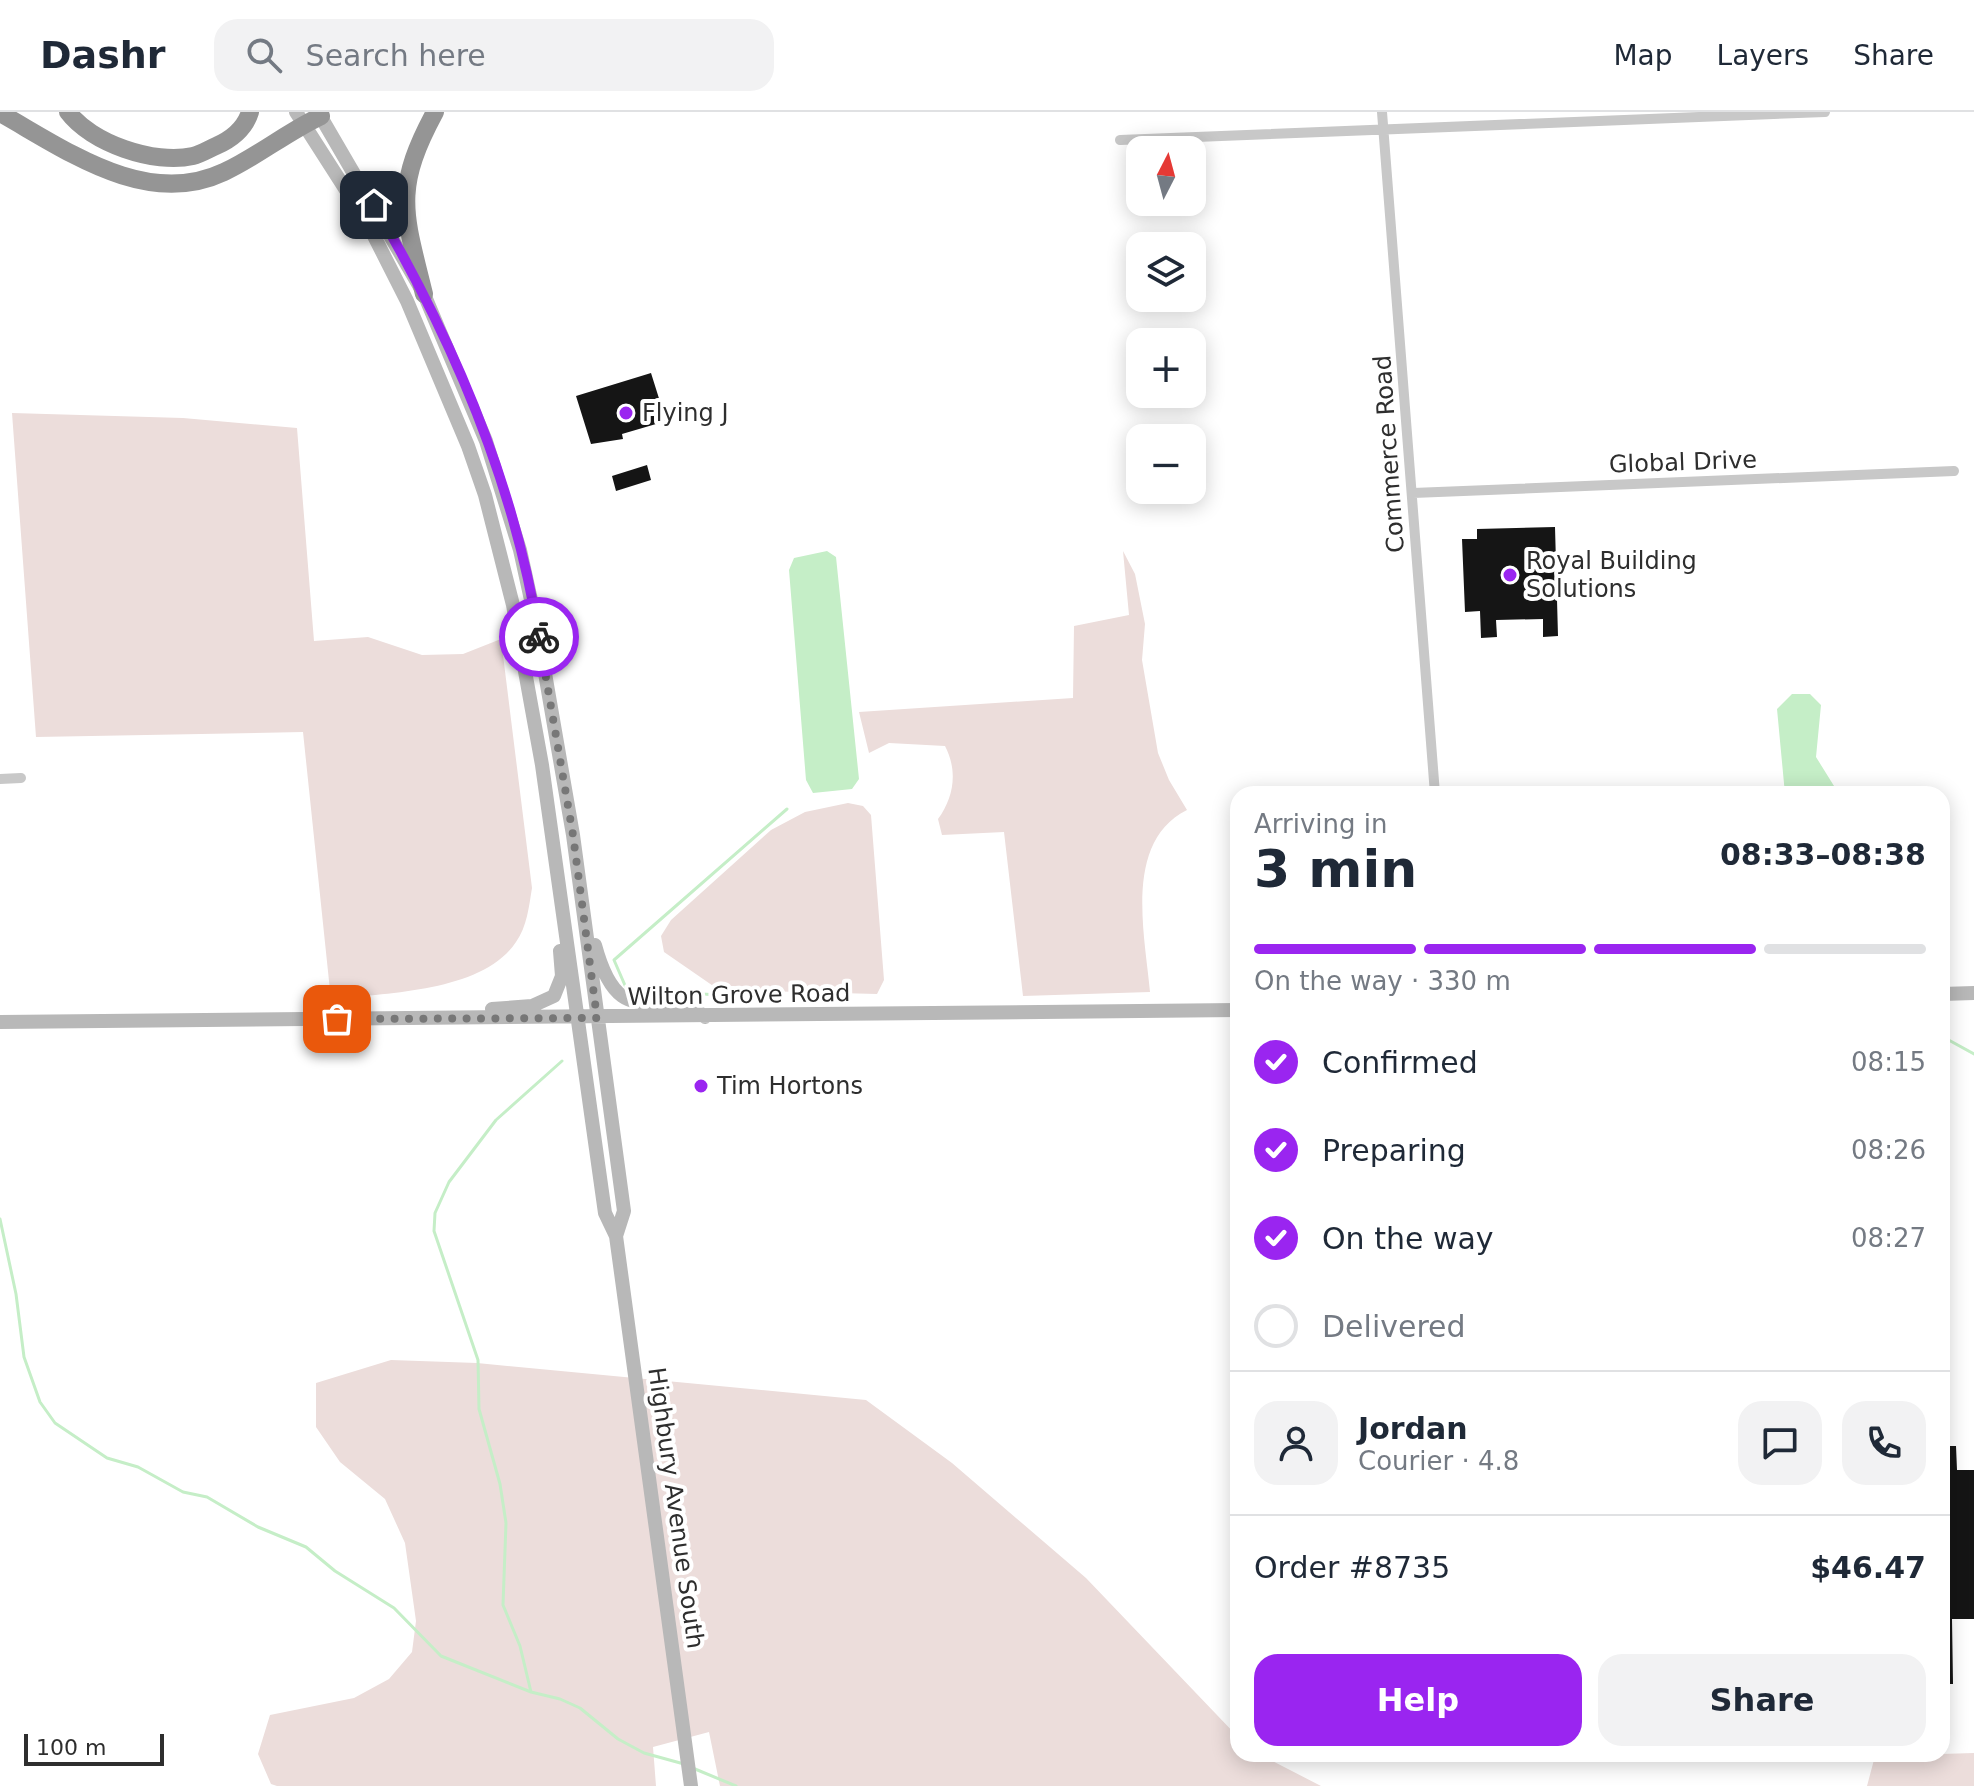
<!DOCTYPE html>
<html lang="en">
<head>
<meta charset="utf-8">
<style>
	body { margin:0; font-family:"DejaVu Sans",sans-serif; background:#f2f2f3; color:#1f2937; height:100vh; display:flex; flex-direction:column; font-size:30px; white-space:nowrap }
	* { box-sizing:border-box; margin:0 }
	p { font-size:26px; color:#747a83 }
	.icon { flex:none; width:44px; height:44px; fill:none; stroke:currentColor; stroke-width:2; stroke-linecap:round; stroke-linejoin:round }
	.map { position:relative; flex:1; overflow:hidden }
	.panel { position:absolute; left:1230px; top:674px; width:720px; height:976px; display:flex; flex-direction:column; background:#fff; border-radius:24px; box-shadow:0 4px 20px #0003 }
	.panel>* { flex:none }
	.needle { width:52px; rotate:6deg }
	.controls { position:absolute; left:1126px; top:24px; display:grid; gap:16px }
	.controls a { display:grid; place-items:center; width:80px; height:80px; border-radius:16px; background:#fff; box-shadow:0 4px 20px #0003; font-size:40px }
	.scale { position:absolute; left:24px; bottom:20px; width:140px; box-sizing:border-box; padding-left:8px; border:4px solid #2e2e2e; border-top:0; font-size:22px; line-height:28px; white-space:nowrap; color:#2e2e2e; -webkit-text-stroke:6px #fff; paint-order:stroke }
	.pin { position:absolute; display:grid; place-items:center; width:68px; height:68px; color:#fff; margin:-34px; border-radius:16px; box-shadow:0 4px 12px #0006 }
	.courier { position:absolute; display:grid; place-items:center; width:80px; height:80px; margin:-40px; border:6px solid #9a25f0; border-radius:50%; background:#fff; color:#222; box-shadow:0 2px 10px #0007 }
	.overview em { font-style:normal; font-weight:600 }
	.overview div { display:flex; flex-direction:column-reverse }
	.overview { display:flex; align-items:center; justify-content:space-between; height:136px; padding:0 24px }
	h1 { font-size:52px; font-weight:600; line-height:60px }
	.bar { display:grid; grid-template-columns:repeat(4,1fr); gap:12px 8px; align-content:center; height:96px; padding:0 24px }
	.bar i { height:10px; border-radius:6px; background:#e0e1e3 }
	.bar .on { background:#9a25f0 }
	.bar p { grid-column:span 4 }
	.line { display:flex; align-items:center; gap:20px; padding:0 24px; border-top:2px solid #e0e1e3 }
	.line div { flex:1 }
	.round { display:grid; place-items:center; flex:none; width:84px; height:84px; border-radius:24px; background:#f2f2f3 }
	ol { padding:0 24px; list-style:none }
	li { display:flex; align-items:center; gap:24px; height:88px }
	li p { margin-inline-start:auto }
	li .icon { padding:8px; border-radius:50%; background:#9a25f0; color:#fff; stroke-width:4 }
	li:last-child { color:#747a83 }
	li i { width:44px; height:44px; border:4px solid #e0e1e3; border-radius:50% }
	.primary-button { display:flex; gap:16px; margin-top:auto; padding:16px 24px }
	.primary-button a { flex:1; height:92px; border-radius:24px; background:#9a25f0; color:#fff; font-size:32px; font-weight:600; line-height:92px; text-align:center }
	.primary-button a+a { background:#f2f2f3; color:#1f2937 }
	header { display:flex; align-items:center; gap:48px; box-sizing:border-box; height:112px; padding:0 40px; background:#fff; border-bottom:2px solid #e0e1e3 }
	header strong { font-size:38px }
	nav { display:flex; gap:44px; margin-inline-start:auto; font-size:28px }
	.search { width:560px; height:72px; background:#f2f2f3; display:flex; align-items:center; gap:20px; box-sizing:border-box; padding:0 28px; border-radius:24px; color:#747a83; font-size:30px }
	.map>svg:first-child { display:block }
	.green { fill:#ecdddb }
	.water { fill:#c5eec7 }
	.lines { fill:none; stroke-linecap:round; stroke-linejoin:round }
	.stream { stroke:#c5eec7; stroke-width:3 }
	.building { fill:#151515 }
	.minor { stroke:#c8c8c8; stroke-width:10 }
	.secondary { stroke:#b8b8b8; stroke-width:14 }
	.motorway { stroke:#959595; stroke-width:18 }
	.done { stroke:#777; stroke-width:8; stroke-dasharray:0 14.4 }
	.route { stroke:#9a25f0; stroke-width:10 }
	.poi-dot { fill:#9a25f0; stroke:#fff; stroke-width:3 }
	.labels { text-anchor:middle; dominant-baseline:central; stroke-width:8; stroke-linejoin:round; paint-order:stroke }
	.poi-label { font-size:24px; fill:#2e2e2e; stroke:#fff; text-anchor:start }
	.street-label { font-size:24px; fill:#2e2e2e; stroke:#fff }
</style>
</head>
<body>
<header>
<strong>Dashr</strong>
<div class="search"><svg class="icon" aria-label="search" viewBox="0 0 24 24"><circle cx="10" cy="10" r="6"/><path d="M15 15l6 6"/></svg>Search here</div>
<nav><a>Map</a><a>Layers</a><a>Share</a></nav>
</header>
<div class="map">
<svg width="1974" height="1674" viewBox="0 0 1974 1674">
	<rect width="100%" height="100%" fill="#fff"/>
	<!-- green -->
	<path class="green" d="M12,301l171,5 114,10 17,213 54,-4 54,18 41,-1 38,-15 31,249c-3,18 -5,39 -16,54 -34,51 -130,50 -185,58l-28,-268 -267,5z
		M1123,439l12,23 10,50 -3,36 16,93 11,27 18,30c-64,32 -42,125 -37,182l-127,4 -19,-164 -62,3 -4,-16c16,-22 20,-48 7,-73l-56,-3 -20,10 -10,-41 214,-14 1,-72 55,-11z
		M848,691l15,3 8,9 13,165 -7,14 -158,-4 -55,-38 -3,-16 10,-16 100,-90 34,-18z
		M391,1248l86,3 389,37 86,63 134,115 152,159v17h21l62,32h-601l-11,-54 -56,15 3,39h-379l-6,-2 -13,-30 12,-39 84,-17 35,-19 23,-27 4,-31 -11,-78 -20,-44 -45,-37 -24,-35v-44z
		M1974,1641v33h-107l8,-30z"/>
	<!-- water -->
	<path class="water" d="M827,439l9,6 23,222 -7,10 -39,4 -7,-13 -17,-210 5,-12z
		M1792,582h18l11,11 -5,52 23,37h-54l-8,-85z"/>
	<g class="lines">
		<!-- stream -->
		<path class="stream" d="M758,885l-131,-7 -13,-30 173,-151
			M1945,926l29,16
			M0,1107l16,75 8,63 16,45 15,21 52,35 31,9 45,25 24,5 51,30 48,20 29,24 59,37 47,48 90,36 29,7 20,9 38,31 26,14 40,11
			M531,1580l-11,-46 -17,-41 3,-82 -6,-39 -21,-75 -1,-49 -44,-129 1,-18 14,-31 47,-62 66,-59
			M695,1657l41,17"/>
	</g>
	<!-- building -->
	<path class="building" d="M651,261l11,35 7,-2 4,13 -51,15 1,5 -32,5 -15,-48z
		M647,353l4,15 -35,11 -4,-15z
		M1555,415l3,109 -15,1v-18l-47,1 1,17 -16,1 -1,-27 -15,1 -3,-73h15v-10z
		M1942,1334h14l1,24h17v149h-22l1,65h-11z"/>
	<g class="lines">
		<!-- minor -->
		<path class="minor" d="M1382,0l53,682
			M1120,28l705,-28
			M1413,381l541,-22
			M0,667l21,-1"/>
		<!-- secondary -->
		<path class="secondary" d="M296,0l73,114 38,75 61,145 17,49 28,110 29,160 63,448 11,23 75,550
			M318,0l106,182 62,147 34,109 17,77 36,208 51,376 -8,25
			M595,833c26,96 65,34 110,72
			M1942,882l32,-1
			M492,897l40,-3 22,-10 8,-20 -2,-25
			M0,910l1238,-12"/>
		<!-- motorway -->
		<path class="motorway" d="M68,0c23,31 86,53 125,44 8,-2 16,-7 23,-10 16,-7 29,-18 34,-34
			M0,1c66,37 146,96 224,59 34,-16 63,-40 97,-56
			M424,182c-20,-82 -31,-104 11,-182"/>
	</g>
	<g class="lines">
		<!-- done -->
		<path class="done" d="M337,907l260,-1 -24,-183 -34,-198"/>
		<!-- route -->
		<path class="route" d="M374,93c78,132 141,280 165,432"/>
	</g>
	<!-- markers -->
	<g class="poi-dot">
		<circle cx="626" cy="301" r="8"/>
		<circle cx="1510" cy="463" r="8"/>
		<circle cx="701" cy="974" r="8"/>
	</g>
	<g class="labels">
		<!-- poi labels -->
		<g class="poi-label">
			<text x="642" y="301">Flying J</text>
			<text x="1526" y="449">Royal Building<tspan x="1526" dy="28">Solutions</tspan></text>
			<text x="717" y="974">Tim Hortons</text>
		</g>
		<!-- street labels -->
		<g class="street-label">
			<text transform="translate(1389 342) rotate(-94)">Commerce Road</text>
			<text transform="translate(1683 350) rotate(-2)">Global Drive</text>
			<text transform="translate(739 883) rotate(-1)">Wilton Grove Road</text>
			<text transform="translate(676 1396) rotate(82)">Highbury Avenue South</text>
		</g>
	</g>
</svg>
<div class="controls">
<a><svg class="needle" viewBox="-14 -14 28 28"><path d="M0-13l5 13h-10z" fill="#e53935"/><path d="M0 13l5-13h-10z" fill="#747a83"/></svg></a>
<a><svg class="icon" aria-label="layers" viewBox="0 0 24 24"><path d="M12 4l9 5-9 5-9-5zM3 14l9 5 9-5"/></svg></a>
<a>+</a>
<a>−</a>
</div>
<div class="scale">100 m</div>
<div class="pin" style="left:337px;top:907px;background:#ea580c"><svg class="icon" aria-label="bag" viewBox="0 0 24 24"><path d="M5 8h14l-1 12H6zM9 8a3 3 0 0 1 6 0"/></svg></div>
<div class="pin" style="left:374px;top:93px;background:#1f2937"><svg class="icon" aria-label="home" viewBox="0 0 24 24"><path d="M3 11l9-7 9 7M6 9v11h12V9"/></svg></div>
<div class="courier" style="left:539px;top:525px"><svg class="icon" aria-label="bike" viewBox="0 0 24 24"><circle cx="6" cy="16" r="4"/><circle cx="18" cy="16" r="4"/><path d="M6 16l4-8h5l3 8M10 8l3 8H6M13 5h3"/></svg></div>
<section class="panel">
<div class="overview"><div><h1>3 min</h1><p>Arriving in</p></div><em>08:33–08:38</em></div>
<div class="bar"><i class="on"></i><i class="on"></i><i class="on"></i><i></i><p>On the way · 330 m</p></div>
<ol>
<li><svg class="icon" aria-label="check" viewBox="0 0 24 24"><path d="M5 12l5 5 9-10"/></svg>Confirmed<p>08:15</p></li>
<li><svg class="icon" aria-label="check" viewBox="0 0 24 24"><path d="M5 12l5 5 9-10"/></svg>Preparing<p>08:26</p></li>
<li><svg class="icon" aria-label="check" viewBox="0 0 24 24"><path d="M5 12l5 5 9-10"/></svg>On the way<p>08:27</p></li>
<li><i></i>Delivered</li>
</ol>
<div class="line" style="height:144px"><a class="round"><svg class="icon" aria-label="person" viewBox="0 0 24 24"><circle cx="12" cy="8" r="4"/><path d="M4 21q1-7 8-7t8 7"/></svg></a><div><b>Jordan</b><p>Courier · 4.8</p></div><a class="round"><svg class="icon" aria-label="chat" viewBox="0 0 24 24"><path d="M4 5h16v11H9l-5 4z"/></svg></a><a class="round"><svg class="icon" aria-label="phone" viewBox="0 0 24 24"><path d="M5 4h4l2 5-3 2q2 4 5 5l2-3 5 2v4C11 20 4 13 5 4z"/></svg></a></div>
<div class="line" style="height:104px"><div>Order #8735</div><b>$46.47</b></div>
<div class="primary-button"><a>Help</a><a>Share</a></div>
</section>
</div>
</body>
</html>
